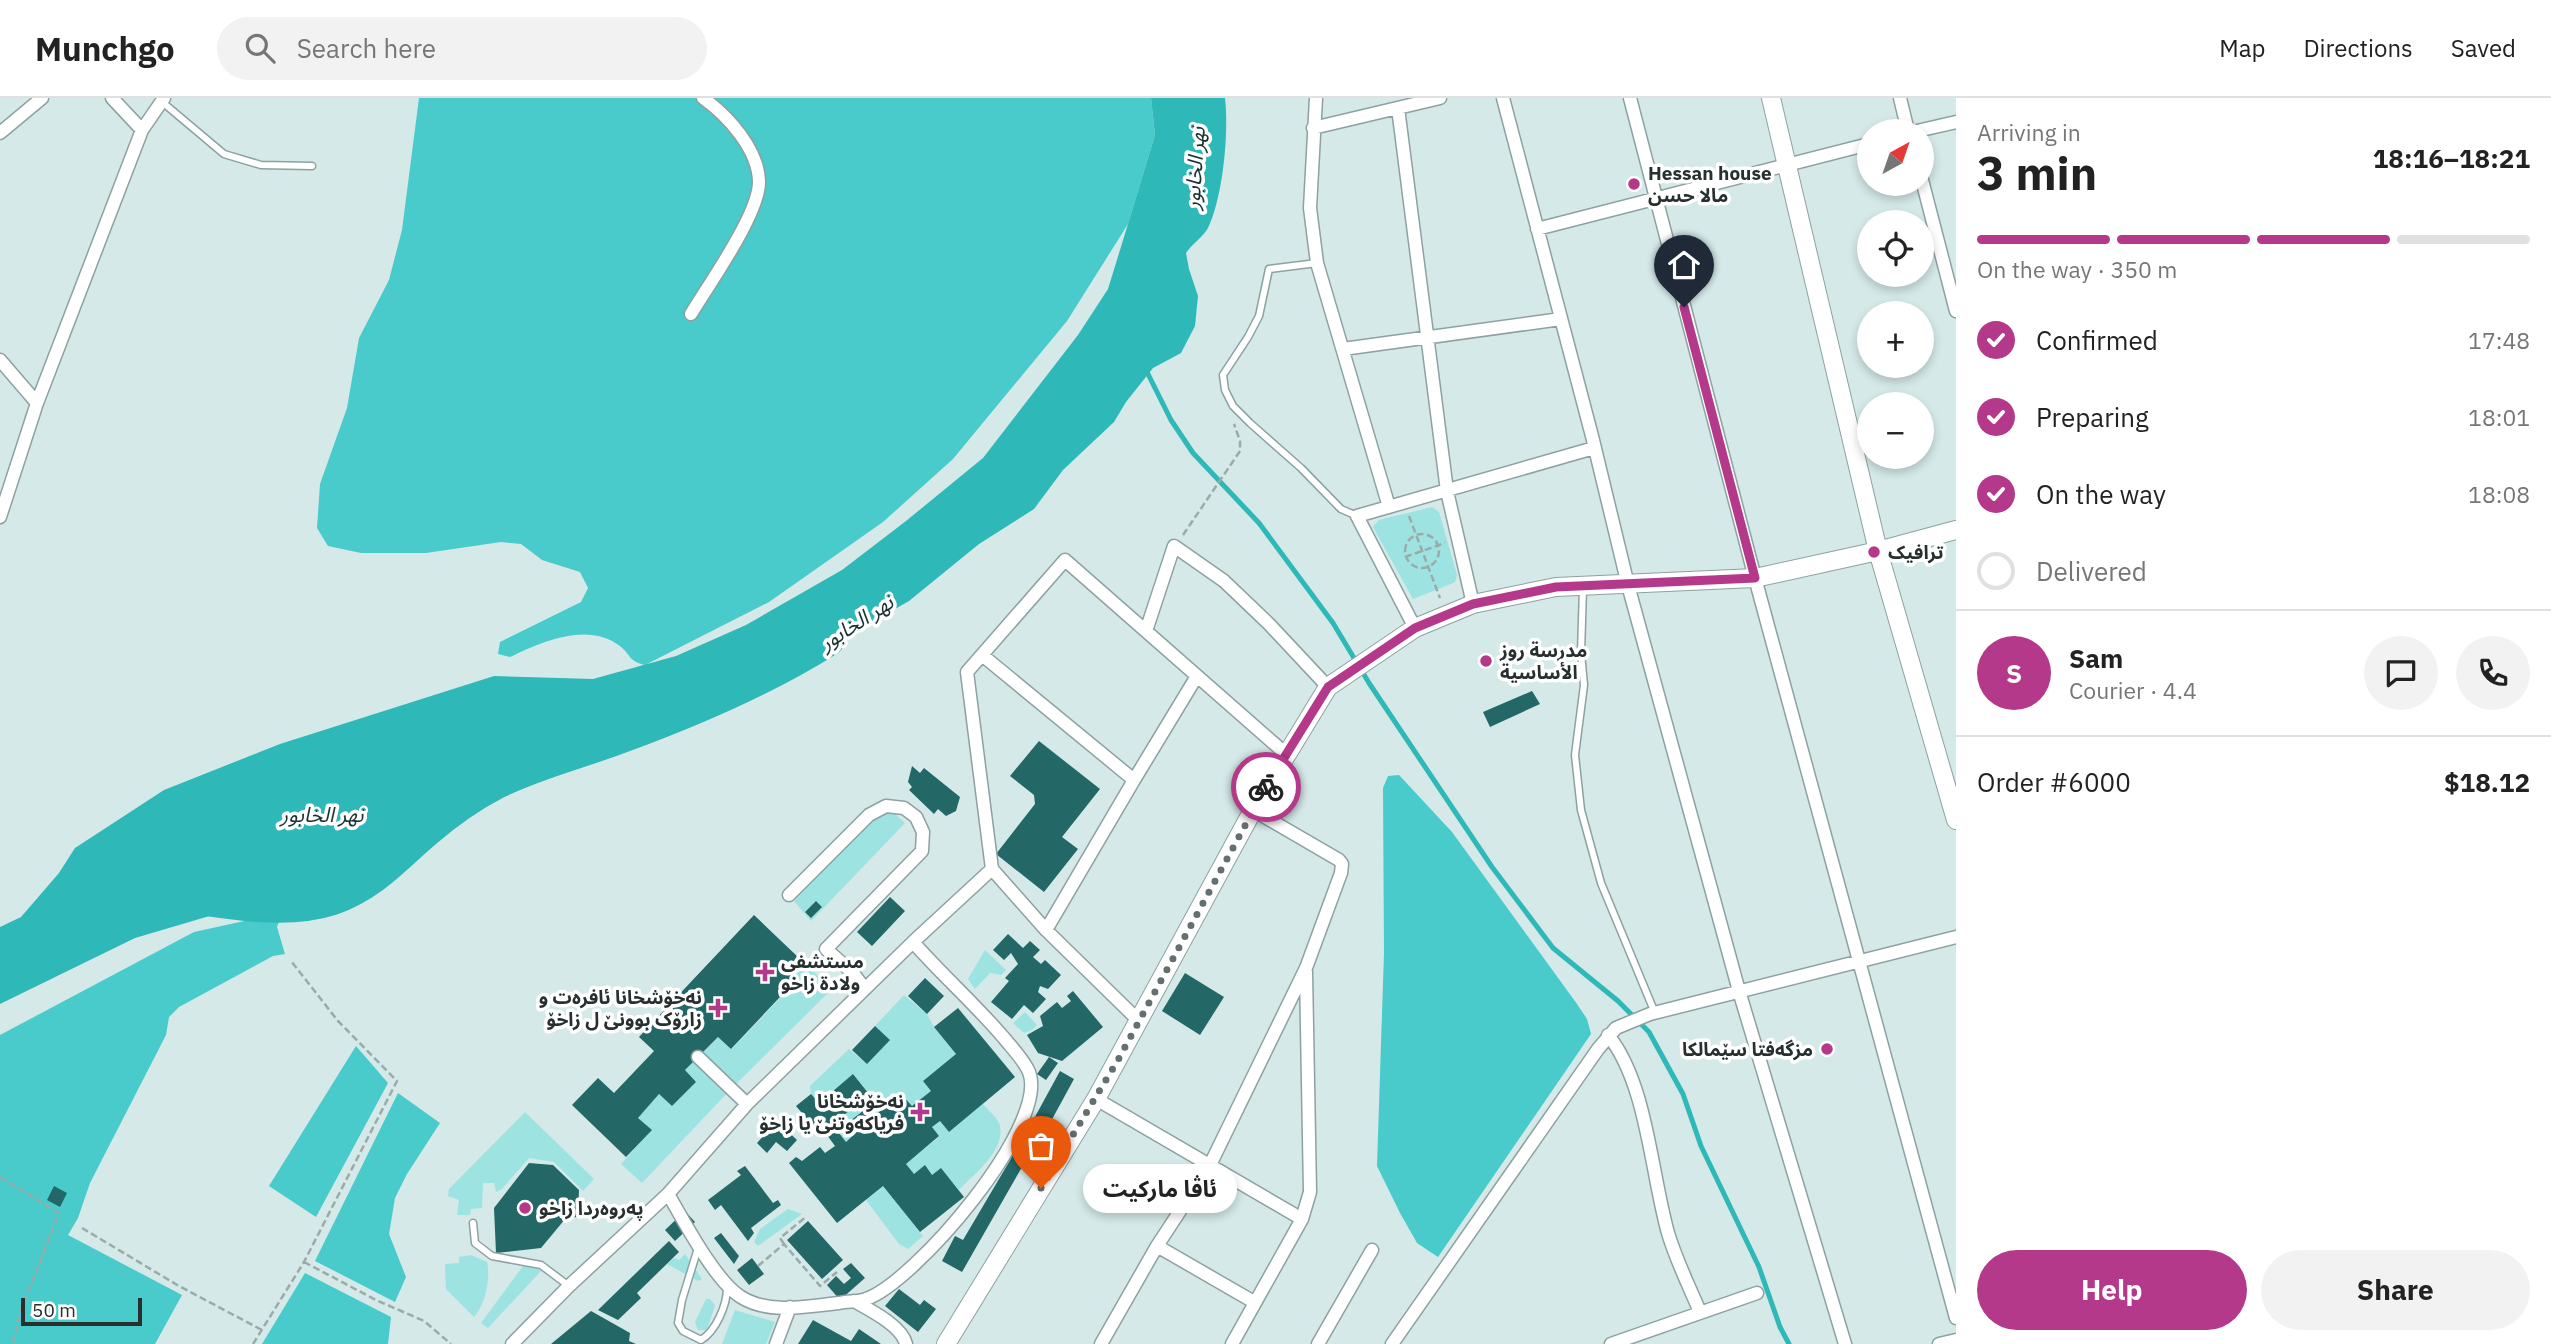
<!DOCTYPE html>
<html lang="en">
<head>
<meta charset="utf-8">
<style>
	body { margin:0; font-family:"IBM Plex Sans","Noto Sans Arabic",sans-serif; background:#f2f2f2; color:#222; height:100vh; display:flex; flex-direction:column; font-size:26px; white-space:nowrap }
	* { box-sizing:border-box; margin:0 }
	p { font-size:23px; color:#767676 }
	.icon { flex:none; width:38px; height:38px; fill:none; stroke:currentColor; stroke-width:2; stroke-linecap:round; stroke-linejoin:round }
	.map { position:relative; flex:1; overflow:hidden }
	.sheet { display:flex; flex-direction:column; background:#fff; width:595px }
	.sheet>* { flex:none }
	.needle { width:46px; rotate:40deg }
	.controls { position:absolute; left:1857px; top:21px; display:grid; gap:14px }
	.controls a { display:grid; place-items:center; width:77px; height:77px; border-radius:50%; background:#fff; box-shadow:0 4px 10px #0003; font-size:35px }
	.scale { position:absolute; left:21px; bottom:18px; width:121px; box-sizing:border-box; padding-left:7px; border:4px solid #272f2f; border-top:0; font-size:19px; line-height:24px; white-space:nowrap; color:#272f2f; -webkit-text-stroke:5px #fff; paint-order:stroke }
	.pin { position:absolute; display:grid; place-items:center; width:60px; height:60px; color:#fff; margin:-72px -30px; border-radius:50% 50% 50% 0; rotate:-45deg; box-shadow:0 0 7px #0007 }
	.pin .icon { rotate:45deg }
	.courier { position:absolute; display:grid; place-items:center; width:70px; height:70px; margin:-35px; border:5px solid #b4398a; border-radius:50%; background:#fff; color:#222; box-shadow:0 2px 9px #0007 }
	.bubble { position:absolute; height:49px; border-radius:24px; background:#fff; box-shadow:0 4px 10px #0003; font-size:23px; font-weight:700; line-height:49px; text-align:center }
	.head em { font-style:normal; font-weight:700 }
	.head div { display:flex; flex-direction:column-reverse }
	.head { display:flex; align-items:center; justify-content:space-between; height:119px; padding:0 21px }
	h1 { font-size:46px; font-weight:700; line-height:52px }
	.bar { display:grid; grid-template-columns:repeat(4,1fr); gap:10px 7px; align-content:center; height:84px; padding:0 21px }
	.bar i { height:9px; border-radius:5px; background:#e0e0e0 }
	.bar .current { background:#b4398a }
	.bar p { grid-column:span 4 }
	.line { display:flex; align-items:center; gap:18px; padding:0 21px; border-top:2px solid #e0e0e0 }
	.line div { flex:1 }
	.round { display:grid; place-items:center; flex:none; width:74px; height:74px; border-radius:37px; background:#f2f2f2 }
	ol { padding:0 21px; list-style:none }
	li { display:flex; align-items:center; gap:21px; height:77px }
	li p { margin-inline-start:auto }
	li .icon { padding:7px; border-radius:50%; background:#b4398a; color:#fff; stroke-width:4 }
	li:last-child { color:#767676 }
	li i { width:38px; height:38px; border:4px solid #e0e0e0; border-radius:50% }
	.action { display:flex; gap:14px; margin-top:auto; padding:14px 21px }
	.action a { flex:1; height:80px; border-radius:42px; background:#b4398a; color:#fff; font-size:28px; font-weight:700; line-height:80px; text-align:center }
	.action a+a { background:#f2f2f2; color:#222 }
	header { display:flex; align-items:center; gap:42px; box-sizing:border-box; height:98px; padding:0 35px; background:#fff; border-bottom:2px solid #e0e0e0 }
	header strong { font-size:33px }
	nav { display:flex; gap:38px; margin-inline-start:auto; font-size:24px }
	.search { width:490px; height:63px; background:#f2f2f2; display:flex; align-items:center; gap:18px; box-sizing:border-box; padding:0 24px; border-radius:38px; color:#767676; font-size:26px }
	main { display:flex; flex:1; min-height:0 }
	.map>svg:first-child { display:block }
	.green { fill:#9ce3e2 }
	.forest { fill:#48cbca }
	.water { fill:#2eb8b7 }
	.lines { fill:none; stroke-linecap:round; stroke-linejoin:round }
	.stream { stroke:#2eb8b7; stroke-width:5 }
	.river { stroke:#2eb8b7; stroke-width:30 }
	.building { fill:#236767 }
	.lane-casing { stroke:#8ea1a1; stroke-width:9 }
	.street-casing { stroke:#8ea1a1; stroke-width:15 }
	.secondary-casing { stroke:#8ea1a1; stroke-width:20 }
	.path { stroke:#9aabaa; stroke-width:2.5; stroke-dasharray:7 3.5; stroke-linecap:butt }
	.lane { stroke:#fff; stroke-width:6 }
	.street { stroke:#fff; stroke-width:12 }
	.secondary { stroke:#fff; stroke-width:18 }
	.done { stroke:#647070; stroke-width:7; stroke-dasharray:0 12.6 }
	.route { stroke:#b4398a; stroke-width:9 }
	.poi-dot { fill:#b4398a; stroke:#fff; stroke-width:2.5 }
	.labels { text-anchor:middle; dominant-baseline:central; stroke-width:7; stroke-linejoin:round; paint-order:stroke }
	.poi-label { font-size:19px; font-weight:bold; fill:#272f2f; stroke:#fff; text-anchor:start }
	.water-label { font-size:21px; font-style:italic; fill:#1c3232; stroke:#fff }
</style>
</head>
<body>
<header>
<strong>Munchgo</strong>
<div class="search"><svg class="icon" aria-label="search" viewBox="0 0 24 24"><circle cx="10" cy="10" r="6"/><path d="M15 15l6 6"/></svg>Search here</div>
<nav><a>Map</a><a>Directions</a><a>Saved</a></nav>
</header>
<main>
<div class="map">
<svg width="1956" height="1246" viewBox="0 0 1956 1246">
	<rect width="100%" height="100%" fill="#d4e9e8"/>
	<!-- green -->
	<path class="green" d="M1432,409l7,5 18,63 -2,7 -4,2 -38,15 -40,-72 6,-7z
		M888,715l7,1 10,9 -94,98 -17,-20 78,-81z
		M985,852l21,20 -5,5 -11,-2 -15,16 -7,-10z
		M798,859l34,32 -101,100 -89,94 -21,-19 30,-34 -13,-12 21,-24 13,12 24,-24 -11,-12 33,-33 14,12 65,-69 -11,-11z
		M904,897l23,19 7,13 22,27 -33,27 8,10 -19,15 -11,-12 -26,21 -8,-8 -17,14 8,10 -12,11 -14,-17 37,-32 -16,-19 -34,29 -8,-9 -1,-8 39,-37 17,14 24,-23 -15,-14z
		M1025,914l12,13 -5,5 -8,3 -11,-10z
		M983,1006c5,6 15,14 17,22 5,25 -26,48 -41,64l-18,-22 -9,7 -8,-9 -10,8 -8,-10 33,-27 -7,-10 8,-6 9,11z
		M525,1014l69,67 -11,12 -29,-29 -25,-4 -27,31 -6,3 -2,-9h-11l-1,25 -11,1 -1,6h-13l2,-15 -11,-4 1,-7z
		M883,1088l40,50 -15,13 -9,-5 -33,-44z
		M788,1111l14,5 -44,32 -4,-4 6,-13z
		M685,1156l17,25 -4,2 -31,-17 7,-6 5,2z
		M471,1157l16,7c4,15 -2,44 -13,55l-28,-28 -1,-25 14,-1v-6z
		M523,1168l19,4 -54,58 -7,-5z
		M706,1201h4l5,6 -8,25h-9l-3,-8z
		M735,1212l40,12 -9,22h-44z"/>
	<!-- forest -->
	<path class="forest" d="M419,0h732l4,37 -27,89 -61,97 -114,138 -70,63 -114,80 -124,63c-17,-4 -13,-9 -25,-19 -32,-25 -79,-4 -110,11l-12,-3 2,-12 81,-40 7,-14 -8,-16 -38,-12 -21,-16 -20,-2 -75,11h-65l-33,-7 -11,-18 3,-44 27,-76 12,-70 30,-58 13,-50z
		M1399,677l53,57 125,172 10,15 4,15 -153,223 -21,-14 -17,-30 -23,-47 7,-213 -1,-165 5,-12z
		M282,815l-5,14 8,27 -12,2 -94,51 -10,10 -3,18 -76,148 -12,35 -10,17 114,60 -27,49h-155v-309l194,-103z
		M356,948l32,37 -72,134 -47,-31z
		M398,995l42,30 -33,51 -12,24 -6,36 17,43 -11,25 -80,-41z
		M305,1175l86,44 -3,27h-126z"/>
	<!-- water -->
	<path class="water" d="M1151,0h74c4,34 -2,99 -17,130 -5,9 -16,16 -22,25l3,16 9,27 -3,30 -14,27 -28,15 -27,34 -12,20 -51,48 -29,39 -55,35 -70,57 -56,32 -103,49 -93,33 -111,46 -80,41 -108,85 -50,9 -41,3 -132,39 -135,66v-77l21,-10 38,-44 16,-25 89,-58 116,-46 214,-68 99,3 83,-23 70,-31 96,-55 64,-49 77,-63 95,-123 30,-46 20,-65 27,-89z"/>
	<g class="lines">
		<!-- stream -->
		<path class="stream" d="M1146,272l25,50 22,33 66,70 74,100 36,60 123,184 61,81 65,53 31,31 34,62 18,52 58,121 21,60 9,17"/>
		<!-- river -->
		<path class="river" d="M206,803c40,6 88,12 127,-1 40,-14 63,-42 94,-68 21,-18 45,-35 70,-48 40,-20 83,-30 125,-46 71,-26 142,-56 207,-97"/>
	</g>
	<!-- building -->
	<path class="building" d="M1532,593l8,13 -50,23 -7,-15z
		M1039,643l61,48 -38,48 16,12 -34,43 -48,-38 39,-50 -1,-9 -24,-19z
		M912,668l8,7 4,-5 36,29 -4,14 -10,5 -8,-7 -4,5 -25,-24 3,-3 -4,-5z
		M890,799l15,14 -33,35 -15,-14z
		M816,803l6,6 -11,11 -6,-6z
		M754,817l44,42 -12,12 11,10 -66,70 -13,-12 -33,33 11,12 -24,24 -13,-12 -21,24 14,12 -26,27 -54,-52 26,-27 16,15 40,-42 -15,-14z
		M1008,836l15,14 7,-7 10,9 -7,7 8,7 4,-4 16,15 -13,14 -8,-3 -2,6 8,7 -13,14 -9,-8 -12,14 -21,-17 18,-21 -4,-3 13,-14 -7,-11 -7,7 -11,-10z
		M1185,875l39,24 -24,38 -38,-24z
		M925,880l19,18 -17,18 -19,-18z
		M1073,893l30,36 -41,34 -24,-8 -11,-18 16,-9 -3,-10 17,-14 5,6 9,-7 -4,-5z
		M958,910l57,69 -66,55 -9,-11 -8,6 7,9 -33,28 8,10 11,-9 7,10 9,-7 23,29 -44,35 -37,-46 -46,37 -48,-60 7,-6 6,4 18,-14 5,6 10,-7 -8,-11 8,-7 11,14 12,-11 -8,-10 18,-14 7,8 26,-21 11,12 19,-15 -8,-10 33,-27 -22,-27z
		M875,928l15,14 -23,24 -15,-14z
		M1049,959l9,6 -12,17 -9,-6z
		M1060,973l14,8 -30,55 -14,-8z
		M853,976l16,20 -44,37 -7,-9 -5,4 -17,-20 15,-12 8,9z
		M777,1023l20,19 -10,11 -11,-9 -9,11 -10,-10z
		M1022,1042l12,6 -72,126 -20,-11 13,-25 8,4z
		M529,1065l24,2 26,25 -1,27 -12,1 -25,30 -45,5 -2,-45z
		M745,1068l28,37 5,-3 3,5 -30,23 3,5 -6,8 -27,-36 -6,5 -7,-10 33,-25 -4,-4z
		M54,1088l13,7 -7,14 -13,-7z
		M685,1113l10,11 -20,19 -10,-11z
		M808,1123l35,39 -21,19 -35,-39z
		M721,1135l18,23 -5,8 -20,-26z
		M669,1143l10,11 -42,41 4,5 -23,22 -20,-10z
		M752,1160l12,16 -15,11 -12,-15z
		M851,1165l14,15 -25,22 -13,-15 9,-9 8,8 7,-6 -8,-9z
		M899,1191l21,16 4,-5 12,9 -18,23 -33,-26z
		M591,1213l39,22 -1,8 7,3h-85z
		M813,1222l38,21 8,-12 22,15h-83z"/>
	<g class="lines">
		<defs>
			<path id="lane" d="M161,3l63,53 37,11 51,1
				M1317,165l-48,6 -10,47 -11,21 -25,38 2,15 8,16 17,17 51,45 40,41 16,7
				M1583,490l-2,65 3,32 -9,70 6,55 20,73 54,130
				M473,1125l2,20 17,13 49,9 28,21
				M698,1150l-16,52 -4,23 5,8 18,9c15,-9 26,-35 26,-52"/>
			<path id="street" d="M112,0l30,32
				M1316,0l-6,110 7,55 72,244
				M1503,0l89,338 36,149 111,406 106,353
				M1630,0l125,480 201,740
				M1900,0l8,33
				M1398,10l49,383 26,113
				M1313,30l127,-30
				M1917,33l39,-9
				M0,35l42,-35
				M1922,82l34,131
				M1537,131l332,-85
				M691,216c18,-30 69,-101 68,-133 -1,-32 -31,-65 -56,-83
				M1343,251l218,-30
				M0,262l37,43
				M0,419l37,-114 105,-273 22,-32
				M1415,530l-58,-112 237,-68
				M1146,533l28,-85 50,35 45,43 59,63
				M982,557l152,125 63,-104
				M789,797l80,-80 17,-9 18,2 12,9 7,15 -1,19 -96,98 27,24 12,16
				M1046,832l88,-150
				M1139,923l-93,-91 -54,-61 -25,-197 98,-112 221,194
				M1608,937c39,48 43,138 60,198 8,27 21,53 32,79
				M698,959l49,47
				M1096,1001l206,120
				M668,1096c16,27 47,87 73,103 29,18 67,9 98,6 9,-2 19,-1 27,-4 48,-16 184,-174 163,-227 -5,-12 -17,-24 -25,-34 -29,-34 -62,-63 -91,-96
				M1157,1148l97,56
				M854,1203c16,9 48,25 52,43
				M512,1246l57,-58 99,-92 79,-90 166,-162 79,-73
				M776,1246l14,-37
				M1101,1246l56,-98 53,-81 96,-197 35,-95 1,-9 -3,-4 -86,-50
				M1232,1246l70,-125 8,-27 -4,-220
				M1318,1246l54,-94
				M1392,1246l206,-295 18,-21 34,-14 306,-77
				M1611,1246l146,-51
				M1939,1246l17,-4"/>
			<path id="secondary" d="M1771,0l107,453 78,269
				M946,1246l150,-245 157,-289 75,-123 87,-59 58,-24 83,-17 199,-9 123,-27 78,-21"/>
		</defs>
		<!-- lane casing -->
		<use href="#lane" class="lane-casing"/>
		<!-- street casing -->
		<use href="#street" class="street-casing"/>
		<!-- secondary casing -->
		<use href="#secondary" class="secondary-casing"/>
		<!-- path -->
		<path class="path" d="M1409,418l31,82
			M1405 453a17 17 0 1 1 34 0a17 17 0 1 1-34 0Z
			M1183,437l57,-84v-10l-6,-17
			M1405,459l40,-14
			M0,1079l59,36 -40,102 -6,29
			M82,1130l97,58 83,44
			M784,1146l-4,-6 27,-22
			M304,1164l72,38 48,21 27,23
			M758,1168l26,-22 36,42 17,-14
			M253,1246l51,-82 93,-181 -59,-60 -47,-60"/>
		<!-- lane -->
		<use href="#lane" class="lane"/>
		<!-- street -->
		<use href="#street" class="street"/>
		<!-- secondary -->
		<use href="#secondary" class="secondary"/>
	</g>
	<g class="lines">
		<!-- done -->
		<path class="done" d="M1041,1090l77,-128 148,-273"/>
		<!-- route -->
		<path class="route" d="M1266,689l62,-100 87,-59 58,-24 83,-17 199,-9 -71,-271"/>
	</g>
	<!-- markers -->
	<g class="poi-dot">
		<circle cx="1634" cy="86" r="7"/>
		<circle cx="1874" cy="454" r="7"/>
		<circle cx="1486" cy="563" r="7"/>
		<path d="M761.5 863.5h7v7h7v7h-7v7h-7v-7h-7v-7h7z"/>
		<path d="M714.5 899.5h7v7h7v7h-7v7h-7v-7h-7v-7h7z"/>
		<circle cx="1827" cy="951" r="7"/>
		<path d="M916.5 1003.5h7v7h7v7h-7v7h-7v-7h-7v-7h7z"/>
		<circle cx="525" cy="1110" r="7"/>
	</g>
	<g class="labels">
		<!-- poi labels -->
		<g class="poi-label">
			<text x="1648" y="75">Hessan house<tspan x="1648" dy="22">مالا حسن</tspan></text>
			<text x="1888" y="454">ترافیک</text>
			<text x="1500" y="552">مدرسة روز<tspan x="1500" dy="22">الأساسية</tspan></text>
			<text x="781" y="863">مستشفى<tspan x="781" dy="22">ولادة زاخو</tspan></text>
			<text x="702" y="899" text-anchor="end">نەخۆشخانا ئافرەت و<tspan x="702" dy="22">زارۆک بوونێ ل زاخۆ</tspan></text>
			<text x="1813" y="951" text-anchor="end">مزگەفتا سێمالکا</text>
			<text x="904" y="1003" text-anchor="end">نه‌خۆشخانا<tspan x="904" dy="22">فرياكه‌وتنێ يا زاخۆ</tspan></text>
			<text x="539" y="1110">په‌روه‌ردا زاخو</text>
		</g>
		<!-- water labels -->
		<g class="water-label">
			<text transform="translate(1194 70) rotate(-86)">نهر الخابور</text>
			<text transform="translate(856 524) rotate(-33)">نهر الخابور</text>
			<text x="322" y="716">نهر الخابور</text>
		</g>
	</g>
</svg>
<div class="controls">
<a><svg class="needle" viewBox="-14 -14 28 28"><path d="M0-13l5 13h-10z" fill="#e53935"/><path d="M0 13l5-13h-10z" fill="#767676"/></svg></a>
<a><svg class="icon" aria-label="locate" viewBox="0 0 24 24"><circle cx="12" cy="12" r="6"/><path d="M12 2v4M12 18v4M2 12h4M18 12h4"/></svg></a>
<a>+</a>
<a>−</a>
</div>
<div class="scale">50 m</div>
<div class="pin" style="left:1041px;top:1090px;background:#ea580c"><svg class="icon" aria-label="bag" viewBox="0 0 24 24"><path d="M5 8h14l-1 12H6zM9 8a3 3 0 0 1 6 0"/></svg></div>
<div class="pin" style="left:1684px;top:209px;background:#1f2937"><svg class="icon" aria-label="home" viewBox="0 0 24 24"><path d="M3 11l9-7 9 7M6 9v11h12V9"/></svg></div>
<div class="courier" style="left:1266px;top:689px"><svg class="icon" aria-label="bike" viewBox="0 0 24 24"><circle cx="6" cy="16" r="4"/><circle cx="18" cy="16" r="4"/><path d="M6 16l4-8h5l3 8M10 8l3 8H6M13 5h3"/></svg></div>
<div class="bubble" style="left:1083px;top:1066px;width:154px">ئاڤا ماركيت</div>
</div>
<section class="sheet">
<div class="head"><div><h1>3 min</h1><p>Arriving in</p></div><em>18:16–18:21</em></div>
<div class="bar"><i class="current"></i><i class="current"></i><i class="current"></i><i></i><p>On the way · 350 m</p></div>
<ol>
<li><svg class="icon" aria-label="check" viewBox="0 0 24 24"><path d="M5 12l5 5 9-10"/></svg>Confirmed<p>17:48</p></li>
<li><svg class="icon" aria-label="check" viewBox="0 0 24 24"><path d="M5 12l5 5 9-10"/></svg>Preparing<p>18:01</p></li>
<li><svg class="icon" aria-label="check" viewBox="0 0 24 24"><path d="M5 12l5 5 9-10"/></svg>On the way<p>18:08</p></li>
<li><i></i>Delivered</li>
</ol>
<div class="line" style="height:126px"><b class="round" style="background:#b4398a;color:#fff">S</b><div><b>Sam</b><p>Courier · 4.4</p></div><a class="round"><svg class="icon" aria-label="chat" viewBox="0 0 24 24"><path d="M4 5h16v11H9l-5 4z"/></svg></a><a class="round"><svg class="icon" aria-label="phone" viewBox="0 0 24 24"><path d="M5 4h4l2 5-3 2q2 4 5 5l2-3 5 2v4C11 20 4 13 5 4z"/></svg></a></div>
<div class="line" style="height:91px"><div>Order #6000</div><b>$18.12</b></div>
<div class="action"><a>Help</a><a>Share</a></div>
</section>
</main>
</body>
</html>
